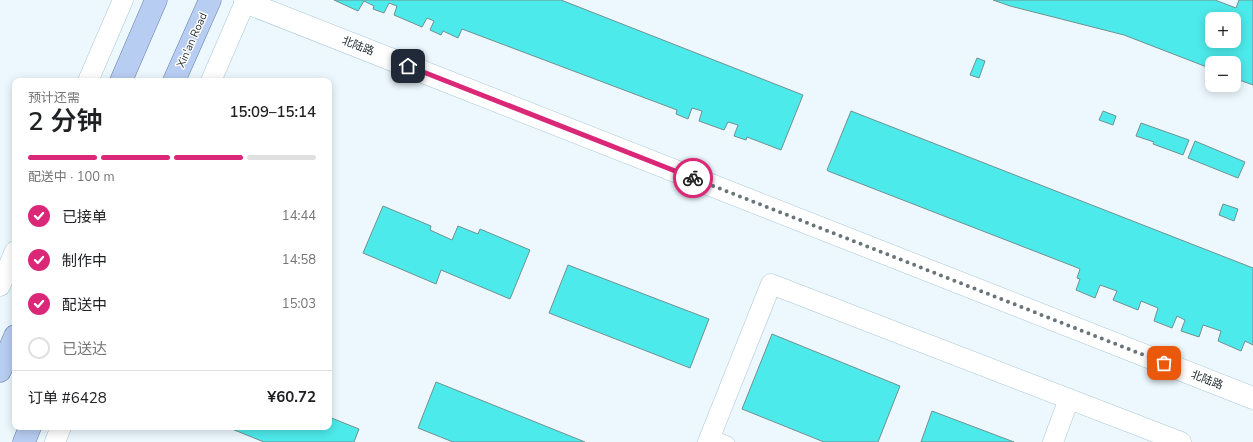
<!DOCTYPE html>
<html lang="zh">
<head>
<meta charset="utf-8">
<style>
	body { margin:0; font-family:"Nunito Sans","Noto Sans SC",sans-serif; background:#f6f6f6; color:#202124; height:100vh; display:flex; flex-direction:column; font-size:15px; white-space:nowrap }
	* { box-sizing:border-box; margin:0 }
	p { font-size:13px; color:#757577 }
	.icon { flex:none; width:22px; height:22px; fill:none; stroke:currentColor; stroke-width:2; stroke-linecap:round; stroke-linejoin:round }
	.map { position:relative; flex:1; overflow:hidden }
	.drawer { position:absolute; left:12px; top:78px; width:320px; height:352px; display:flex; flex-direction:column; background:#fff; border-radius:8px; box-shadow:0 2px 10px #0003 }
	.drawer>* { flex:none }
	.tools { position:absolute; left:1205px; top:12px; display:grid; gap:8px }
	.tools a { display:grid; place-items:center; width:36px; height:36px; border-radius:8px; background:#fff; box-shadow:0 2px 10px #0003; font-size:20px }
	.pin { position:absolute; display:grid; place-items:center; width:34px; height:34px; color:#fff; margin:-17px; border-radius:8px; box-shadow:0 2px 6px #0006 }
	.courier { position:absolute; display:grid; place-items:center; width:40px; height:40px; margin:-20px; border:3px solid #db2777; border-radius:50%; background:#fff; color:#222; box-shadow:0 1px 5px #0007 }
	.headline em { font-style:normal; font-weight:600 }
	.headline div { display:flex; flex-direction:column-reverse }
	.headline { display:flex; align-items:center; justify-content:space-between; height:68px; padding:0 16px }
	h1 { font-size:26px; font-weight:600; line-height:30px }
	.bar { display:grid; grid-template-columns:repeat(4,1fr); gap:6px 4px; align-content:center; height:48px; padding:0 16px }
	.bar i { height:5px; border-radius:3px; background:#e0e0e0 }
	.bar .selected { background:#db2777 }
	.bar p { grid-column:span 4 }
	.line { display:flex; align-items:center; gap:10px; padding:0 16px; border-top:1px solid #e0e0e0 }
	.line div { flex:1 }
	ol { padding:0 16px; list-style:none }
	li { display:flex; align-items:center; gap:12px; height:44px }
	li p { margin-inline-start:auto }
	li .icon { padding:4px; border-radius:50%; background:#db2777; color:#fff; stroke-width:4 }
	li:last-child { color:#757577 }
	li i { width:22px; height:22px; border:2px solid #e0e0e0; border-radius:50% }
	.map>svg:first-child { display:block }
	.building { fill:#4deaeb; stroke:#719191; fill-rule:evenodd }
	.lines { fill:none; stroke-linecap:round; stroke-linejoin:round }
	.service-casing { stroke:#aac7d4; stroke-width:11 }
	.minor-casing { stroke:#aac7d4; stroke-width:21 }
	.tertiary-casing { stroke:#aac7d4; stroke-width:23 }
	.primary-casing { stroke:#657faa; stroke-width:23 }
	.service { stroke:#fff; stroke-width:10 }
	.minor { stroke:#fff; stroke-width:20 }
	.tertiary { stroke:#fff; stroke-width:22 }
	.primary { stroke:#b8cdf2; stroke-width:22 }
	.done { stroke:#69757a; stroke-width:4; stroke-dasharray:0 7.2 }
	.route { stroke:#db2777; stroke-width:5 }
	.labels { text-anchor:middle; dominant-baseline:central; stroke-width:3; stroke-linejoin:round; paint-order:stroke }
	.street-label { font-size:11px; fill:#232e33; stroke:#fff }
</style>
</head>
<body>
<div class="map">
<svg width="1253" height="442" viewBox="0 0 1253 442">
	<rect width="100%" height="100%" fill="#ecf8fe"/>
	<!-- building -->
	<path class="building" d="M334,0h227l242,95 -22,55 -34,-13 -1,3 -12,-4 4,-11 -10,-3 -4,8 -25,-9 3,-10 -10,-3 -4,11 -12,-5 1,-4 -215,-81 -4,9 -15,-7 -2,4 -11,-5 4,-9 -7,-3 -5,9 -28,-12 3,-9 -8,-3 -5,10 -11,-4 1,-3 -10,-5 -6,10z
		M993,0h222l21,8 3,-8h14v85l-19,-7v-15h-22v6l-88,-34 -114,-29zM1212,19h22v22h-22z
		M977,58l8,3 -6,17 -9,-3z
		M851,111l402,157v77l-8,-4 -4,10 -23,-10 3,-10 -18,-6 -4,12 -18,-6 4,-11 -8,-4 -5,12 -18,-7 4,-13 -17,-7 -3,9 -25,-10 4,-9 -17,-6 -5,13 -19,-8 4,-11 -3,-1 3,-9 -2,-1 -250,-97 -1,-1z
		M1103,111l13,5 -3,9 -14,-5z
		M1141,123l48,17 -6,15 -30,-11 1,-2 -18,-6z
		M1195,141l50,21 -7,16 -50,-20z
		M1223,204l15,5 -4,12 -15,-6z
		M383,206l48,20 -1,4 22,10 6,-14 20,8 2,-5 50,21 -20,49 -69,-29 -5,14 -73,-31z
		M568,265l141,54 -19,49 -141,-55z
		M772,334l128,52 -22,56h-54l-82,-33z
		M436,382l149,60h-132l-35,-14z
		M932,411l82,31h-93z
		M329,417l30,12 -5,13h-90l-37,-15h102z"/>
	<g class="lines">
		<defs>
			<path id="service" d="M711,435l18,7"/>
			<path id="minor" d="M88,81l35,-81
				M211,81l35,-81
				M0,286l15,-35
				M55,442l6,-15
				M708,442l63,-158 410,158
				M1053,442l16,-43"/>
			<path id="tertiary" d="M245,2l1008,396"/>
			<path id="primary" d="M121,81l35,-81
				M174,81l36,-81
				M0,371l15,-35
				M24,442l6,-15"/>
		</defs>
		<!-- service casing -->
		<use href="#service" class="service-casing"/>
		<!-- minor casing -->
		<use href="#minor" class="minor-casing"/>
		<!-- tertiary casing -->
		<use href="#tertiary" class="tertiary-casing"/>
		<!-- primary casing -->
		<use href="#primary" class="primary-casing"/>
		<!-- service -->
		<use href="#service" class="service"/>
		<!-- minor -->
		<use href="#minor" class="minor"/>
		<!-- tertiary -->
		<use href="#tertiary" class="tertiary"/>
		<!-- primary -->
		<use href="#primary" class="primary"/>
	</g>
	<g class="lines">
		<!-- done -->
		<path class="done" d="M693,178l471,185"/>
		<!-- route -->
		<path class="route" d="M408,66l285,112"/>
	</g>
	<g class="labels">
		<!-- street labels -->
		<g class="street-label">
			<text transform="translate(192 40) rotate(-66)">Xin'an Road</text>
			<text transform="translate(358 46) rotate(21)">北陆路</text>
			<text transform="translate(1207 380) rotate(21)">北陆路</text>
		</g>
	</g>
</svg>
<div class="tools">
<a>+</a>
<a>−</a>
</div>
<div class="pin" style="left:1164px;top:363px;background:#ea580c"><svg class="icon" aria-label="bag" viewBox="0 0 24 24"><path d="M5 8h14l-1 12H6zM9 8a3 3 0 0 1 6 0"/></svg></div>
<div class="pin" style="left:408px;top:66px;background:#1f2937"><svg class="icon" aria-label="home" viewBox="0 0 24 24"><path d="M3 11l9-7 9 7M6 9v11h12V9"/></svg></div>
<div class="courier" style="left:693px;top:178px"><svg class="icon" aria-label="bike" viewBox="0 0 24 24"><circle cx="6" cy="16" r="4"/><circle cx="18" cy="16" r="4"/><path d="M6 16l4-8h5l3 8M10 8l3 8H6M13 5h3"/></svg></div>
<section class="drawer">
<div class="headline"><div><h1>2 分钟</h1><p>预计还需</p></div><em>15:09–15:14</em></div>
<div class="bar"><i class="selected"></i><i class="selected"></i><i class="selected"></i><i></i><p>配送中 · 100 m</p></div>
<ol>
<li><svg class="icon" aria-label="check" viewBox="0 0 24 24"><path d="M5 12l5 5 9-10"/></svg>已接单<p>14:44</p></li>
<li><svg class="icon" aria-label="check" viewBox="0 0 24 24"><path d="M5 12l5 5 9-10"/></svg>制作中<p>14:58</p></li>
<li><svg class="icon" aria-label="check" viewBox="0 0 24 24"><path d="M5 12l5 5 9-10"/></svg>配送中<p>15:03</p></li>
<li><i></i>已送达</li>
</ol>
<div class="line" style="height:52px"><div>订单 #6428</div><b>¥60.72</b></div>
</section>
</div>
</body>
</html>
